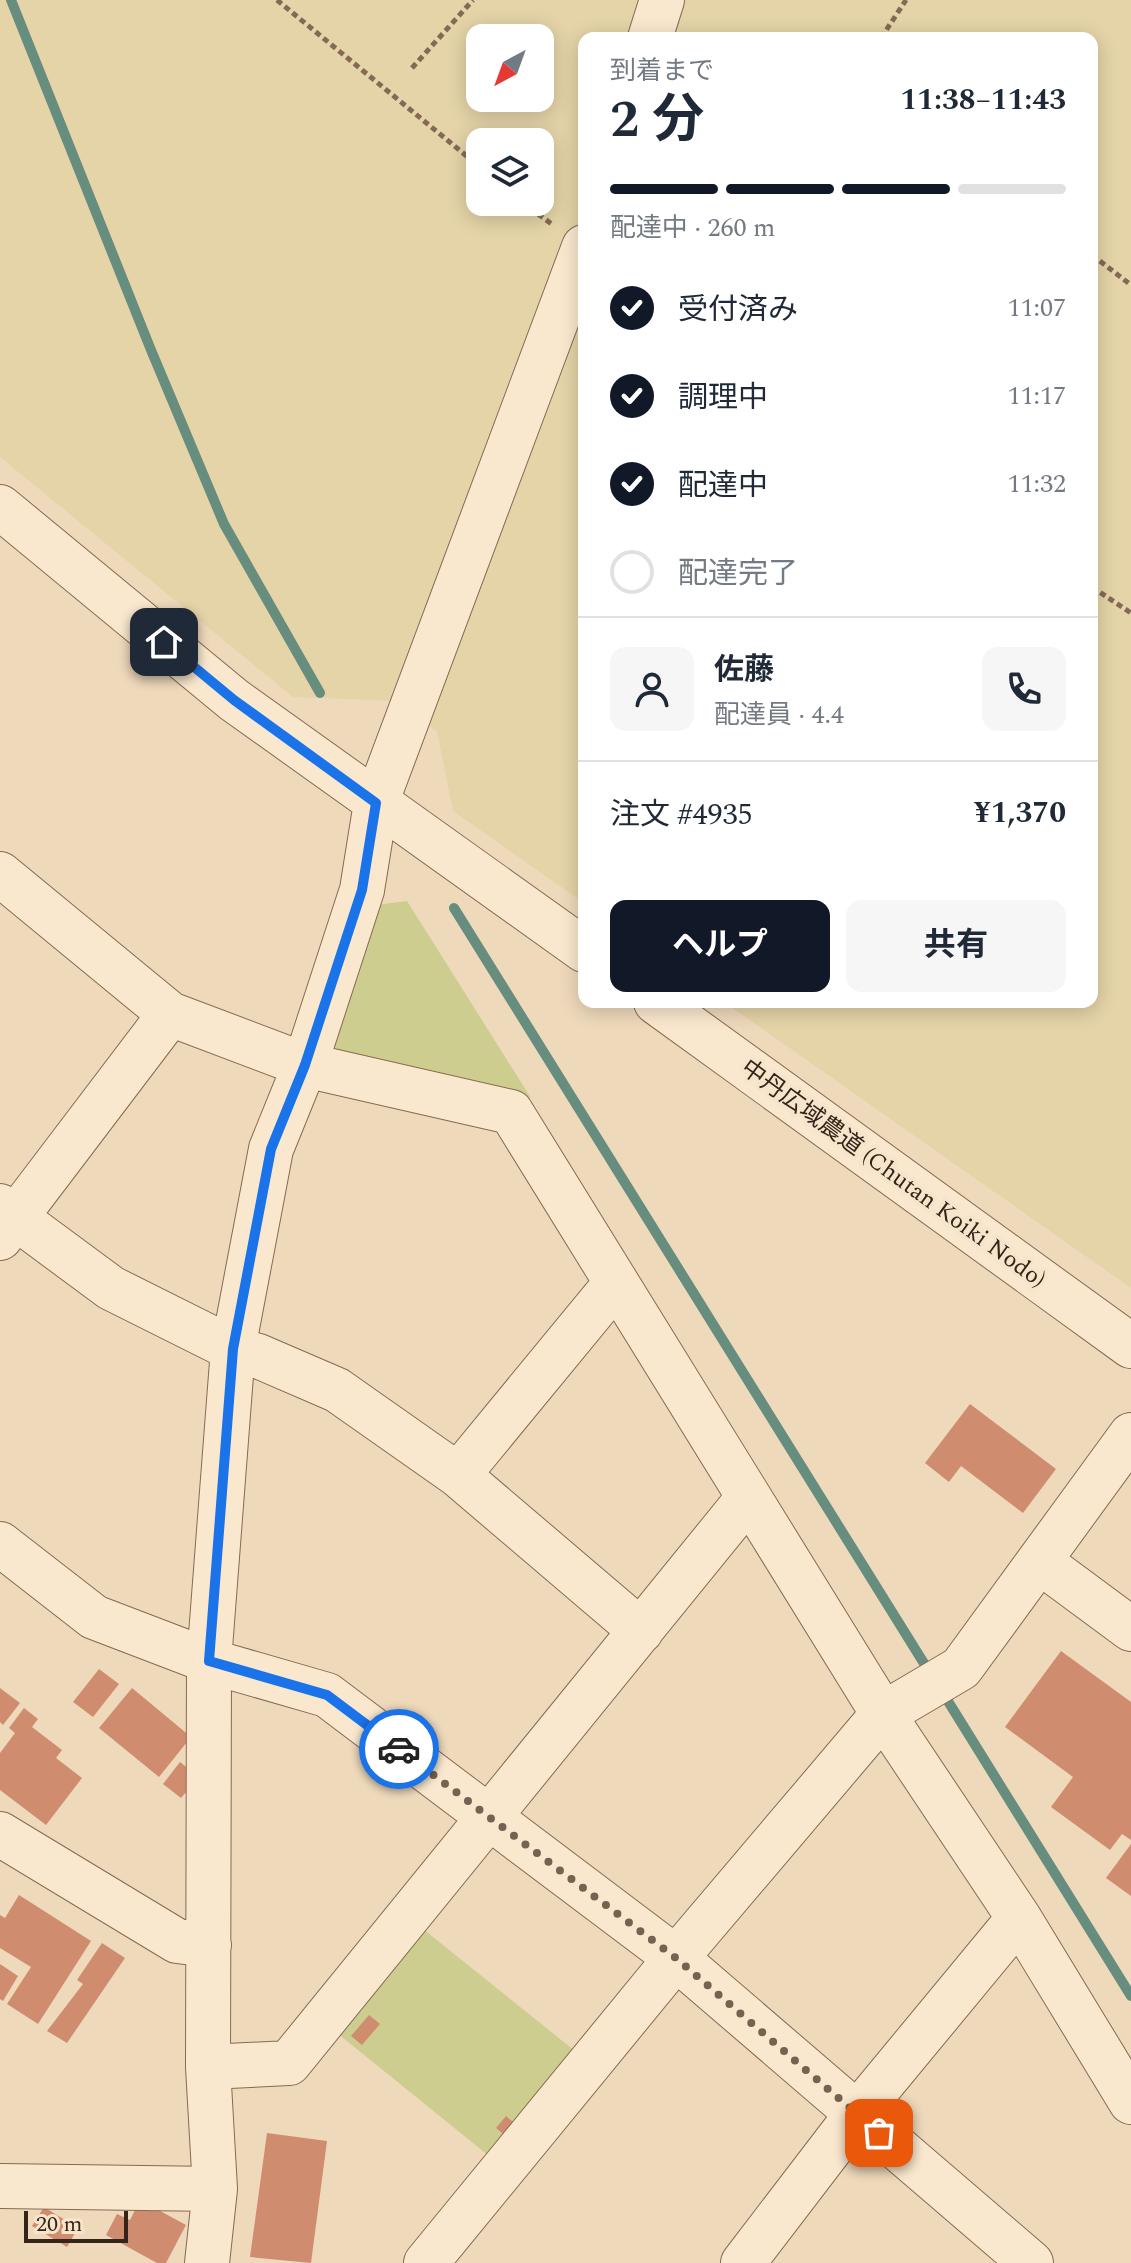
<!DOCTYPE html>
<html lang="ja">
<head>
<meta charset="utf-8">
<style>
	body { margin:0; font-family:Spectral,"Noto Sans JP",serif; background:#f6f6f7; color:#1f2937; height:100vh; display:flex; flex-direction:column; font-size:30px; white-space:nowrap }
	* { box-sizing:border-box; margin:0 }
	p { font-size:26px; color:#747a83 }
	.icon { flex:none; width:44px; height:44px; fill:none; stroke:currentColor; stroke-width:2; stroke-linecap:round; stroke-linejoin:round }
	.map { position:relative; flex:1; overflow:hidden }
	.sheet { position:absolute; left:578px; top:32px; width:520px; height:976px; display:flex; flex-direction:column; background:#fff; border-radius:16px; box-shadow:0 4px 20px #0003 }
	.sheet>* { flex:none }
	.needle { width:52px; rotate:221deg }
	.buttons { position:absolute; left:466px; top:24px; display:grid; gap:16px }
	.buttons a { display:grid; place-items:center; width:88px; height:88px; border-radius:16px; background:#fff; box-shadow:0 4px 20px #0003; font-size:40px }
	.scale { position:absolute; left:24px; bottom:20px; width:104px; box-sizing:border-box; padding-left:8px; border:4px solid #34241a; border-top:0; font-size:22px; line-height:28px; white-space:nowrap; color:#34241a; -webkit-text-stroke:6px #f6e5ca; paint-order:stroke }
	.pin { position:absolute; display:grid; place-items:center; width:68px; height:68px; color:#fff; margin:-34px; border-radius:16px; box-shadow:0 4px 12px #0006 }
	.courier { position:absolute; display:grid; place-items:center; width:80px; height:80px; margin:-40px; border:6px solid #1a73e8; border-radius:50%; background:#fff; color:#222; box-shadow:0 2px 10px #0007 }
	.summary em { font-style:normal; font-weight:700 }
	.summary div { display:flex; flex-direction:column-reverse }
	.summary { display:flex; align-items:center; justify-content:space-between; height:136px; padding:0 32px }
	h1 { font-size:52px; font-weight:700; line-height:60px }
	.bar { display:grid; grid-template-columns:repeat(4,1fr); gap:12px 8px; align-content:center; height:96px; padding:0 32px }
	.bar i { height:10px; border-radius:6px; background:#e0e1e3 }
	.bar .current { background:#111827 }
	.bar p { grid-column:span 4 }
	.line { display:flex; align-items:center; gap:20px; padding:0 32px; border-top:2px solid #e0e1e3 }
	.line div { flex:1 }
	.round { display:grid; place-items:center; flex:none; width:84px; height:84px; border-radius:16px; background:#f6f6f7 }
	ol { padding:0 32px; list-style:none }
	li { display:flex; align-items:center; gap:24px; height:88px }
	li p { margin-inline-start:auto }
	li .icon { padding:8px; border-radius:50%; background:#111827; color:#fff; stroke-width:4 }
	li:last-child { color:#747a83 }
	li i { width:44px; height:44px; border:4px solid #e0e1e3; border-radius:50% }
	.primary-button { display:flex; gap:16px; margin-top:auto; padding:16px 32px }
	.primary-button a { flex:1; height:92px; border-radius:16px; background:#111827; color:#fff; font-size:32px; font-weight:700; line-height:92px; text-align:center }
	.primary-button a+a { background:#f6f6f7; color:#1f2937 }
	.map>svg:first-child { display:block }
	.farmland { fill:#e5d4a8; fill-rule:evenodd }
	.green { fill:#cccd8f }
	.lines { fill:none; stroke-linecap:round; stroke-linejoin:round }
	.stream { stroke:#678d7f; stroke-width:10 }
	.building { fill:#cf8c6f }
	.minor-casing { stroke:#866954; stroke-width:46 }
	.path { stroke:#866954; stroke-width:5; stroke-dasharray:6 4; stroke-linecap:butt }
	.minor { stroke:#fae8ce; stroke-width:44 }
	.done { stroke:#756352; stroke-width:8; stroke-dasharray:0 14.4 }
	.route { stroke:#1a73e8; stroke-width:10 }
	.labels { text-anchor:middle; dominant-baseline:central; stroke-width:8; stroke-linejoin:round; paint-order:stroke }
	.street-label { font-size:24px; fill:#34241a; stroke:#f6e5ca }
</style>
</head>
<body>
<div class="map">
<svg width="1131" height="2263" viewBox="0 0 1131 2263">
	<rect width="100%" height="100%" fill="#efd9bb"/>
	<!-- farmland -->
	<path class="farmland" d="M0,0h1131v1288l-407,-286h368v-964h-508v865l-131,-92 -16,-79 -39,-31 -105,-4 -293,-240zM480,38h60v60h-60zM480,142h60v60h-60z"/>
	<!-- green -->
	<path class="green" d="M407,901l124,197 -185,-38 -18,-21 40,-133z
		M423,1929l157,126 -86,105 -157,-127z"/>
	<g class="lines">
		<!-- stream -->
		<path class="stream" d="M11,0l140,350 73,174 96,169
			M454,908l476,765
			M941,1690l190,306"/>
	</g>
	<!-- building -->
	<path class="building" d="M970,1404l86,65 -33,44 -62,-47 -12,16 -24,-19z
		M1061,1651l70,51v138l-9,-6 -12,16 -59,-43 22,-30 -68,-50z
		M99,1669l20,15 -26,33 -20,-15z
		M0,1688l20,15 -17,22 -3,-3z
		M132,1688l59,49 -32,40 -60,-49z
		M24,1708l14,11 -6,8 30,23 -6,8 26,20 -36,47 -46,-35v-37l15,-20 -6,-5z
		M180,1762l19,15 -18,21 -18,-14z
		M1131,1844v52l-25,-18z
		M19,1895l72,46 -53,83 -31,-20 24,-37 -31,-19v-33l5,3z
		M102,1943l23,15 -58,85 -20,-12 36,-47 -6,-4z
		M0,1964l18,12 -15,25 -3,-2z
		M369,2015l11,9 -18,21 -11,-9z
		M506,2116l14,12 -10,12 -14,-12z
		M267,2133l60,8 -16,122 -61,-6z
		M140,2200l46,25 -20,38h-9l-51,-28 11,-21 13,6z
		M44,2207l34,21 -11,19 -35,-21z"/>
	<g class="lines">
		<defs>
			<path id="minor" d="M650,38l12,-38
				M0,507l234,193 350,250
				M0,874l170,140 135,51 206,47 372,602 136,204 112,184
				M656,1002l475,344
				M0,1206l111,82 122,61 25,7 79,34 121,85 183,156
				M0,1238l170,-224
				M458,1475l158,-192
				M0,1544l94,73 115,44 118,34 349,263 355,305
				M1039,1561l92,68
				M0,1834l177,107 32,4
				M208,2067l81,-4 460,-566
				M0,2186l215,3
				M207,2263l8,-74 -7,-122 1,-406 24,-312 38,-200 34,-84 57,-175 14,-87 208,-556
				M426,2263l250,-305 207,-244 78,-46 170,-233
				M743,2263l114,-149 162,-196"/>
		</defs>
		<!-- minor casing -->
		<use href="#minor" class="minor-casing"/>
		<!-- path -->
		<path class="path" d="M277,0l203,167
			M881,38l25,-38
			M412,68l61,-68
			M522,202l31,23
			M1092,255l39,30
			M1092,587l39,26"/>
		<!-- minor -->
		<use href="#minor" class="minor"/>
	</g>
	<g class="lines">
		<!-- done -->
		<path class="done" d="M399,1749l277,209 203,175"/>
		<!-- route -->
		<path class="route" d="M164,642l70,58 142,103 -14,87 -57,175 -34,84 -38,200 -24,312 118,34 72,54"/>
	</g>
	<g class="labels">
		<!-- street labels -->
		<g class="street-label">
			<text transform="translate(893 1174) rotate(36)">中丹広域農道 (Chutan Koiki Nodo)</text>
		</g>
	</g>
</svg>
<div class="buttons">
<a><svg class="needle" viewBox="-14 -14 28 28"><path d="M0-13l5 13h-10z" fill="#e53935"/><path d="M0 13l5-13h-10z" fill="#747a83"/></svg></a>
<a><svg class="icon" aria-label="layers" viewBox="0 0 24 24"><path d="M12 4l9 5-9 5-9-5zM3 14l9 5 9-5"/></svg></a>
</div>
<div class="scale">20 m</div>
<div class="pin" style="left:879px;top:2133px;background:#ea580c"><svg class="icon" aria-label="bag" viewBox="0 0 24 24"><path d="M5 8h14l-1 12H6zM9 8a3 3 0 0 1 6 0"/></svg></div>
<div class="pin" style="left:164px;top:642px;background:#1f2937"><svg class="icon" aria-label="home" viewBox="0 0 24 24"><path d="M3 11l9-7 9 7M6 9v11h12V9"/></svg></div>
<div class="courier" style="left:399px;top:1749px"><svg class="icon" aria-label="car" viewBox="0 0 24 24"><path d="M5 17H2v-5l4-1 3-4h7l3 4 3 1v5h-3M9 17h6M6 11h13"/><circle cx="7" cy="17" r="2"/><circle cx="17" cy="17" r="2"/></svg></div>
<section class="sheet">
<div class="summary"><div><h1>2 分</h1><p>到着まで</p></div><em>11:38–11:43</em></div>
<div class="bar"><i class="current"></i><i class="current"></i><i class="current"></i><i></i><p>配達中 · 260 m</p></div>
<ol>
<li><svg class="icon" aria-label="check" viewBox="0 0 24 24"><path d="M5 12l5 5 9-10"/></svg>受付済み<p>11:07</p></li>
<li><svg class="icon" aria-label="check" viewBox="0 0 24 24"><path d="M5 12l5 5 9-10"/></svg>調理中<p>11:17</p></li>
<li><svg class="icon" aria-label="check" viewBox="0 0 24 24"><path d="M5 12l5 5 9-10"/></svg>配達中<p>11:32</p></li>
<li><i></i>配達完了</li>
</ol>
<div class="line" style="height:144px"><a class="round"><svg class="icon" aria-label="person" viewBox="0 0 24 24"><circle cx="12" cy="8" r="4"/><path d="M4 21q1-7 8-7t8 7"/></svg></a><div><b>佐藤</b><p>配達員 · 4.4</p></div><a class="round"><svg class="icon" aria-label="phone" viewBox="0 0 24 24"><path d="M5 4h4l2 5-3 2q2 4 5 5l2-3 5 2v4C11 20 4 13 5 4z"/></svg></a></div>
<div class="line" style="height:104px"><div>注文 #4935</div><b>¥1,370</b></div>
<div class="primary-button"><a>ヘルプ</a><a>共有</a></div>
</section>
</div>
</body>
</html>
